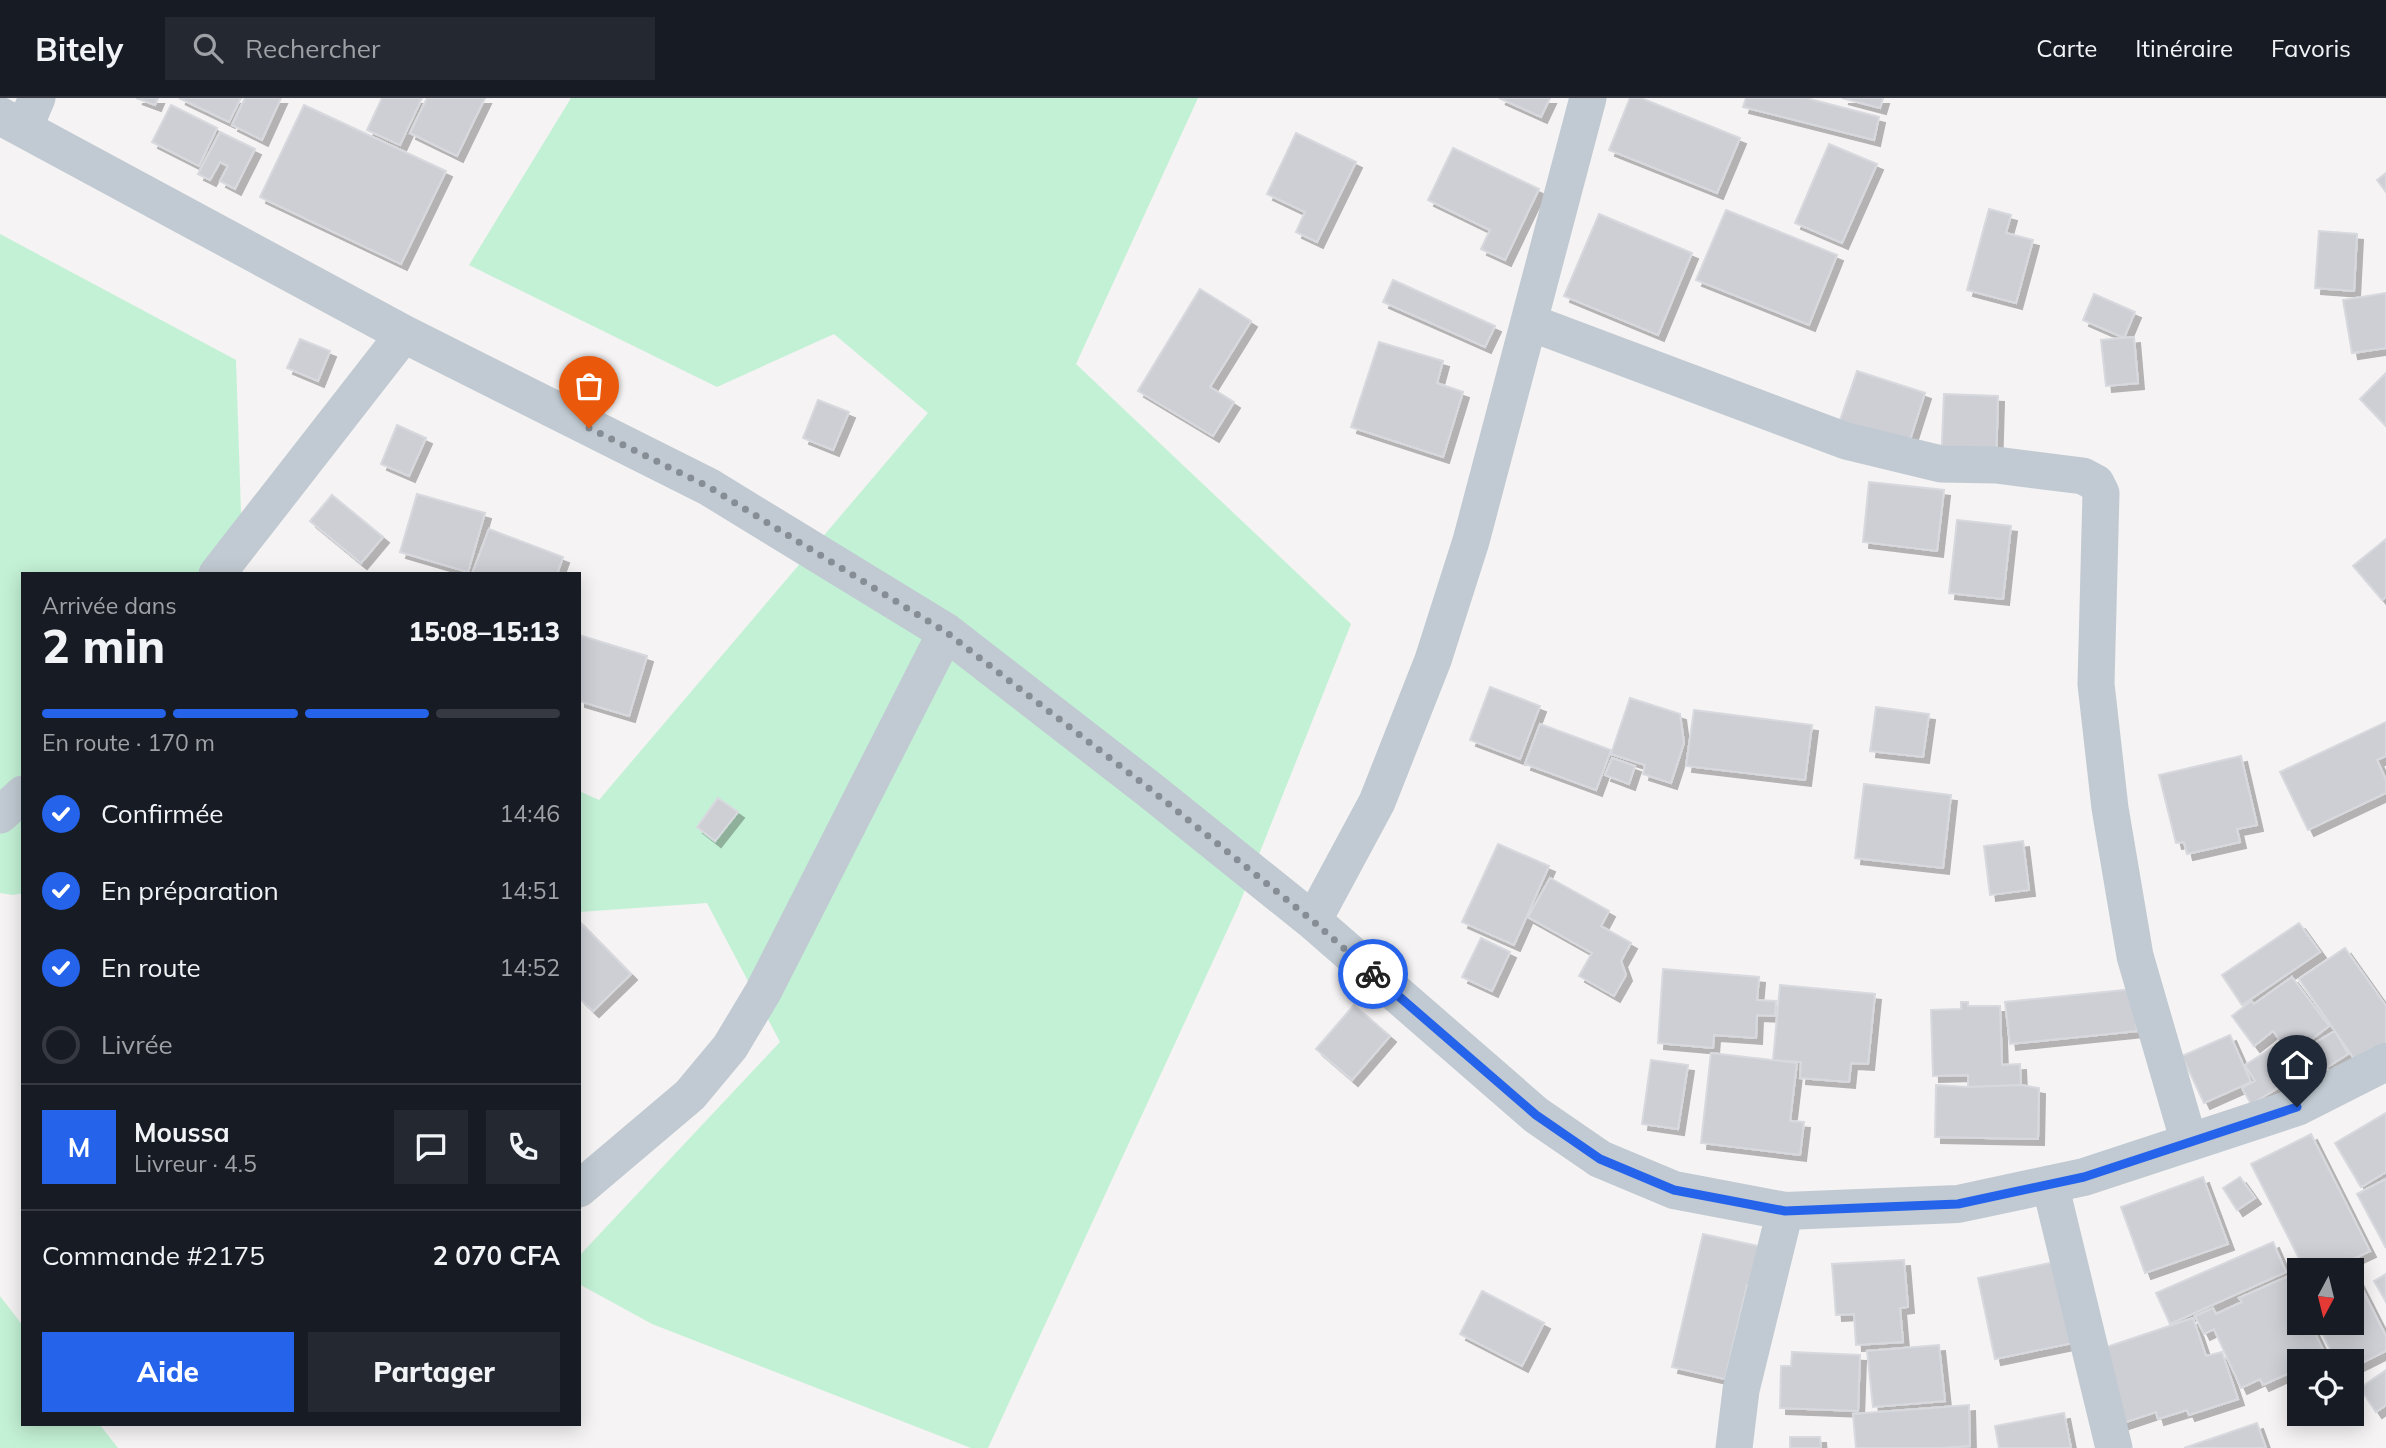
<!DOCTYPE html>
<html lang="fr">
<head>
<meta charset="utf-8">
<style>
	body { margin:0; font-family:Mulish,sans-serif; background:#242831; color:#f1f3f6; height:100vh; display:flex; flex-direction:column; font-size:26px; white-space:nowrap }
	* { box-sizing:border-box; margin:0 }
	p { font-size:23px; color:#9ea1a6 }
	.icon { flex:none; width:38px; height:38px; fill:none; stroke:currentColor; stroke-width:2; stroke-linecap:round; stroke-linejoin:round }
	.map { position:relative; flex:1; overflow:hidden }
	.panel { position:absolute; left:21px; top:474px; width:560px; height:854px; display:flex; flex-direction:column; background:#171b24; border-radius:0px; box-shadow:0 4px 18px #0003 }
	.panel>* { flex:none }
	.needle { width:46px; rotate:187deg }
	.controls { position:absolute; left:2287px; top:1160px; display:grid; gap:14px }
	.controls a { display:grid; place-items:center; width:77px; height:77px; border-radius:0px; background:#171b24; box-shadow:0 4px 18px #0003; font-size:35px }
	.pin { position:absolute; display:grid; place-items:center; width:60px; height:60px; color:#fff; margin:-72px -30px; border-radius:50% 50% 50% 0; rotate:-45deg; box-shadow:0 0 7px #0007 }
	.pin .icon { rotate:45deg }
	.courier { position:absolute; display:grid; place-items:center; width:70px; height:70px; margin:-35px; border:5px solid #2563eb; border-radius:50%; background:#fff; color:#222; box-shadow:0 2px 9px #0007 }
	.head em { font-style:normal; font-weight:800 }
	.head div { display:flex; flex-direction:column-reverse }
	.head { display:flex; align-items:center; justify-content:space-between; height:119px; padding:0 21px }
	h1 { font-size:46px; font-weight:800; line-height:52px }
	.bar { display:grid; grid-template-columns:repeat(4,1fr); gap:10px 7px; align-content:center; height:84px; padding:0 21px }
	.bar i { height:9px; border-radius:5px; background:#363941 }
	.bar .active { background:#2563eb }
	.bar p { grid-column:span 4 }
	.line { display:flex; align-items:center; gap:18px; padding:0 21px; border-top:2px solid #363941 }
	.line div { flex:1 }
	.round { display:grid; place-items:center; flex:none; width:74px; height:74px; border-radius:0px; background:#242831 }
	ol { padding:0 21px; list-style:none }
	li { display:flex; align-items:center; gap:21px; height:77px }
	li p { margin-inline-start:auto }
	li .icon { padding:7px; border-radius:50%; background:#2563eb; color:#fff; stroke-width:4 }
	li:last-child { color:#9ea1a6 }
	li i { width:38px; height:38px; border:4px solid #363941; border-radius:50% }
	.primary-button { display:flex; gap:14px; margin-top:auto; padding:14px 21px }
	.primary-button a { flex:1; height:80px; border-radius:0px; background:#2563eb; color:#fff; font-size:28px; font-weight:800; line-height:80px; text-align:center }
	.primary-button a+a { background:#242831; color:#f1f3f6 }
	header { display:flex; align-items:center; gap:42px; box-sizing:border-box; height:98px; padding:0 35px; background:#171b24; border-bottom:2px solid #363941 }
	header strong { font-size:33px }
	nav { display:flex; gap:38px; margin-inline-start:auto; font-size:24px }
	.search { width:490px; height:63px; background:#242831; display:flex; align-items:center; gap:18px; box-sizing:border-box; padding:0 24px; border-radius:0px; color:#9ea1a6; font-size:26px }
	.map>svg:first-child { display:block }
	.green { fill:#c3f1d5 }
	.building { fill:#cdcfd5; stroke:#d7d9de; stroke-width:2; filter:url(#shadow) }
	.lines { fill:none; stroke-linecap:round; stroke-linejoin:round }
	.minor { stroke:#c1cad2; stroke-width:37 }
	.tertiary { stroke:#c1cad2; stroke-width:38 }
	.done { stroke:#868d94; stroke-width:7; stroke-dasharray:0 12.6 }
	.route { stroke:#2563eb; stroke-width:9 }
</style>
</head>
<body>
<header>
<strong>Bitely</strong>
<div class="search"><svg class="icon" aria-label="search" viewBox="0 0 24 24"><circle cx="10" cy="10" r="6"/><path d="M15 15l6 6"/></svg>Rechercher</div>
<nav><a>Carte</a><a>Itinéraire</a><a>Favoris</a></nav>
</header>
<div class="map">
<svg width="2386" height="1350" viewBox="0 0 2386 1350">
	<defs>
		<filter id="shadow"><feDropShadow dx="6" dy="6" stdDeviation="0" flood-color="#0004"/></filter>
	</defs>
	<rect width="100%" height="100%" fill="#f5f3f3"/>
	<!-- green -->
	<path class="green" d="M571,0h627l-122,266 275,260 -113,283 -250,541h-17l-319,-124 -73,-40v-28l201,-214 -73,-139 -128,9v-121l20,9 329,-387 -94,-79 -117,53 -248,-122z
		M0,136l236,126 7,214h-220v319l-10,2 -13,-2z
		M0,1198l23,30v98l77,1 18,23h-118z"/>
	<!-- building -->
	<path class="building" d="M136,0h22l-3,7z
		M179,0h62l-12,24z
		M245,0h36l-19,42 -30,-15z
		M382,0h40l-22,47 -33,-15z
		M427,0h58l-28,58 -47,-23z
		M1499,0h51l-9,19z
		M1630,0h11l99,40 -23,55 -108,-43z
		M1746,0h60l73,19 -5,23 -131,-33z
		M1842,0h41l-3,10z
		M171,7l46,23 -18,38 -47,-24z
		M304,7l142,66 -45,93 -141,-67z
		M220,34l35,17 -20,40 -15,-8 8,-15 -8,-4 -10,18 -12,-6z
		M1296,35l60,29 -39,80 -21,-10 9,-20 -38,-18z
		M1829,46l48,20 -35,79 -47,-20z
		M1453,50l86,41 -34,71 -24,-11 9,-19 -62,-30z
		M2386,75v19l-9,-12z
		M1989,111l22,6 -5,18 27,7 -17,63 -49,-13z
		M1726,112l111,45 -28,70 -113,-45z
		M1599,116l93,39 -34,82 -94,-39z
		M2319,133l38,3 -3,57 -39,-3z
		M1393,182l102,46 -10,21 -102,-45z
		M1200,191l51,32 -41,66 24,15 -21,34 -75,-45z
		M2386,195v55l-34,5 -9,-53z
		M2094,196l41,18 -11,26 -41,-18z
		M2134,239l4,46 -32,3 -5,-46z
		M300,241l30,12 -12,30 -31,-13z
		M1379,244l64,19 -6,22 26,9 -20,65 -92,-30z
		M1857,273l68,22 -17,53 -69,-23z
		M2386,275v53l-26,-27z
		M1944,296l54,2 -2,69 -55,-1z
		M818,302l31,12 -16,38 -30,-12z
		M397,327l29,13 -17,38 -28,-12z
		M1869,384l75,8 -7,61 -74,-9z
		M417,396l68,19 -17,59 -68,-20z
		M332,397l51,42 -22,26 -51,-42z
		M1957,422l54,6 -8,73 -54,-6z
		M489,431l74,28 -6,17h-85z
		M2386,441v58l-4,3 -29,-34z
		M579,537l68,21 -18,60 -50,-15z
		M1490,589l50,19 -20,53 -50,-19z
		M1630,600l50,16 4,29 -13,40 -28,-9 2,-9 -34,-11z
		M1876,609l53,7 -6,43 -53,-6z
		M1694,612l118,15 -7,55 -119,-14z
		M2386,624v34l-9,4 9,20v13l-78,37 -28,-58z
		M1540,626l71,26 -15,40 -71,-26z
		M2241,658l16,69 -20,4 3,13 -53,12 -3,-12 -8,1 -17,-68z
		M1612,660l23,8 -6,18 -24,-9z
		M1864,686l87,11 -8,73 -88,-10z
		M718,700l20,14 -23,29 -18,-14z
		M2023,743l6,49 -39,5 -6,-49z
		M1498,746l51,22 -35,79 -52,-23z
		M1550,780l59,33 -8,15 30,17 -10,18 5,14 -12,21 -35,-20 13,-23 -64,-36z
		M579,823l52,53 -38,37 -14,-13z
		M2299,825l21,29 -78,53 -20,-30z
		M1481,840l29,14 -18,39 -30,-14z
		M2345,850l41,58v37l-29,20 -58,-84z
		M1663,871l96,8 -2,23 19,1 -1,15 -18,-1 -1,23 -42,-3 -1,13 -55,-5z
		M2292,879l37,49 -38,29 -18,-24 -19,15 -22,-30 19,-15 3,3z
		M1780,887l95,9 -7,70 -17,-1 -2,19 -49,-4 1,-16 -28,-2z
		M2133,891l4,42 -127,13 -5,-42z
		M1961,904h7v4h32l2,59 18,-1 1,21 -53,2v-12l-35,1 -2,-66 30,-1z
		M1354,907l36,31 -38,44 -36,-31z
		M2335,933l13,23 -22,14 -3,-7 -72,43 -9,-16 13,-7 -10,-16 35,-22 9,15z
		M2230,937l21,47 -47,21 -22,-47z
		M1711,955l86,10 -7,58 14,1 -4,33 -99,-12z
		M1651,962l37,5 -10,64 -36,-5z
		M1936,987l32,2 53,-2 18,3 -1,51 -103,-2z
		M2386,1015v59l-25,15 -26,-44z
		M2311,1036l59,117 -40,19h-25l-54,-106z
		M2203,1079l25,67 -83,29 -24,-66z
		M2240,1079l15,21 -18,12 -14,-22z
		M2386,1081v69l-29,-54z
		M1703,1136l69,15 -10,40 -15,-4 -22,94 -53,-12z
		M2273,1144l13,30 -116,52 -14,-31z
		M1904,1162l4,47 -8,1 3,34 -47,3 -2,-31 -18,1 -4,-51z
		M2055,1164l18,81 -78,16 -17,-81z
		M2349,1165l37,73v15l-34,17v-6h-15l-20,-39h35v-53h-17z
		M2386,1176v28l-12,-21z
		M2289,1178l11,23v24h10l16,33 -12,6 -4,-4 -10,4 -8,4 2,5 -31,14 -3,-6 -19,9 -27,-59 -10,5 -9,-18 18,-8 3,6 26,-12 -3,-4z
		M1482,1193l62,32 -22,43 -62,-32z
		M2193,1220l13,38 16,-4 16,47 -49,16 -2,-5 -29,9 -2,-7 -39,13 -25,-73z
		M1939,1247l6,56 -72,6 -6,-56z
		M1792,1254l68,3 -2,56 -78,-3 1,-42h10z
		M2386,1272v35l-10,7 -16,-24z
		M1969,1307l1,41 -28,2h-86l-3,-34z
		M2064,1315l7,35h-72l-4,-22z
		M2257,1325l9,25h-82z
		M1790,1339h30l1,11h-31z"/>
	<g class="lines">
		<!-- minor -->
		<path class="minor" d="M24,30l13,-30
			M1529,224l317,119 95,23 55,1 87,11 13,7 5,10 -5,191 14,124 25,148 54,186
			M217,476l187,-240
			M0,717l23,-21
			M1313,823l64,-119 56,-142 38,-119 117,-443
			M2050,1086l64,264
			M579,1091l111,-94 40,-48 33,-55 183,-360
			M1734,1350l7,-58 44,-179"/>
		<!-- tertiary -->
		<path class="tertiary" d="M0,18l404,218 305,153 237,145 204,158 163,131 223,194 64,44 74,31 111,21 173,-7 126,-27 213,-70 89,-45"/>
	</g>
	<g class="lines">
		<!-- done -->
		<path class="done" d="M589,330l120,59 237,145 204,157 163,132 60,53"/>
		<!-- route -->
		<path class="route" d="M1373,876l163,141 64,44 74,31 111,21 173,-7 126,-27 213,-70"/>
	</g>
</svg>
<div class="controls">
<a><svg class="needle" viewBox="-14 -14 28 28"><path d="M0-13l5 13h-10z" fill="#e53935"/><path d="M0 13l5-13h-10z" fill="#9ea1a6"/></svg></a>
<a><svg class="icon" aria-label="locate" viewBox="0 0 24 24"><circle cx="12" cy="12" r="6"/><path d="M12 2v4M12 18v4M2 12h4M18 12h4"/></svg></a>
</div>
<div class="pin" style="left:589px;top:330px;background:#ea580c"><svg class="icon" aria-label="bag" viewBox="0 0 24 24"><path d="M5 8h14l-1 12H6zM9 8a3 3 0 0 1 6 0"/></svg></div>
<div class="pin" style="left:2297px;top:1009px;background:#1f2937"><svg class="icon" aria-label="home" viewBox="0 0 24 24"><path d="M3 11l9-7 9 7M6 9v11h12V9"/></svg></div>
<div class="courier" style="left:1373px;top:876px"><svg class="icon" aria-label="bike" viewBox="0 0 24 24"><circle cx="6" cy="16" r="4"/><circle cx="18" cy="16" r="4"/><path d="M6 16l4-8h5l3 8M10 8l3 8H6M13 5h3"/></svg></div>
<section class="panel">
<div class="head"><div><h1>2 min</h1><p>Arrivée dans</p></div><em>15:08–15:13</em></div>
<div class="bar"><i class="active"></i><i class="active"></i><i class="active"></i><i></i><p>En route · 170 m</p></div>
<ol>
<li><svg class="icon" aria-label="check" viewBox="0 0 24 24"><path d="M5 12l5 5 9-10"/></svg>Confirmée<p>14:46</p></li>
<li><svg class="icon" aria-label="check" viewBox="0 0 24 24"><path d="M5 12l5 5 9-10"/></svg>En préparation<p>14:51</p></li>
<li><svg class="icon" aria-label="check" viewBox="0 0 24 24"><path d="M5 12l5 5 9-10"/></svg>En route<p>14:52</p></li>
<li><i></i>Livrée</li>
</ol>
<div class="line" style="height:126px"><b class="round" style="background:#2563eb;color:#fff">M</b><div><b>Moussa</b><p>Livreur · 4.5</p></div><a class="round"><svg class="icon" aria-label="chat" viewBox="0 0 24 24"><path d="M4 5h16v11H9l-5 4z"/></svg></a><a class="round"><svg class="icon" aria-label="phone" viewBox="0 0 24 24"><path d="M5 4h4l2 5-3 2q2 4 5 5l2-3 5 2v4C11 20 4 13 5 4z"/></svg></a></div>
<div class="line" style="height:91px"><div>Commande #2175</div><b>2 070 CFA</b></div>
<div class="primary-button"><a>Aide</a><a>Partager</a></div>
</section>
</div>
</body>
</html>
